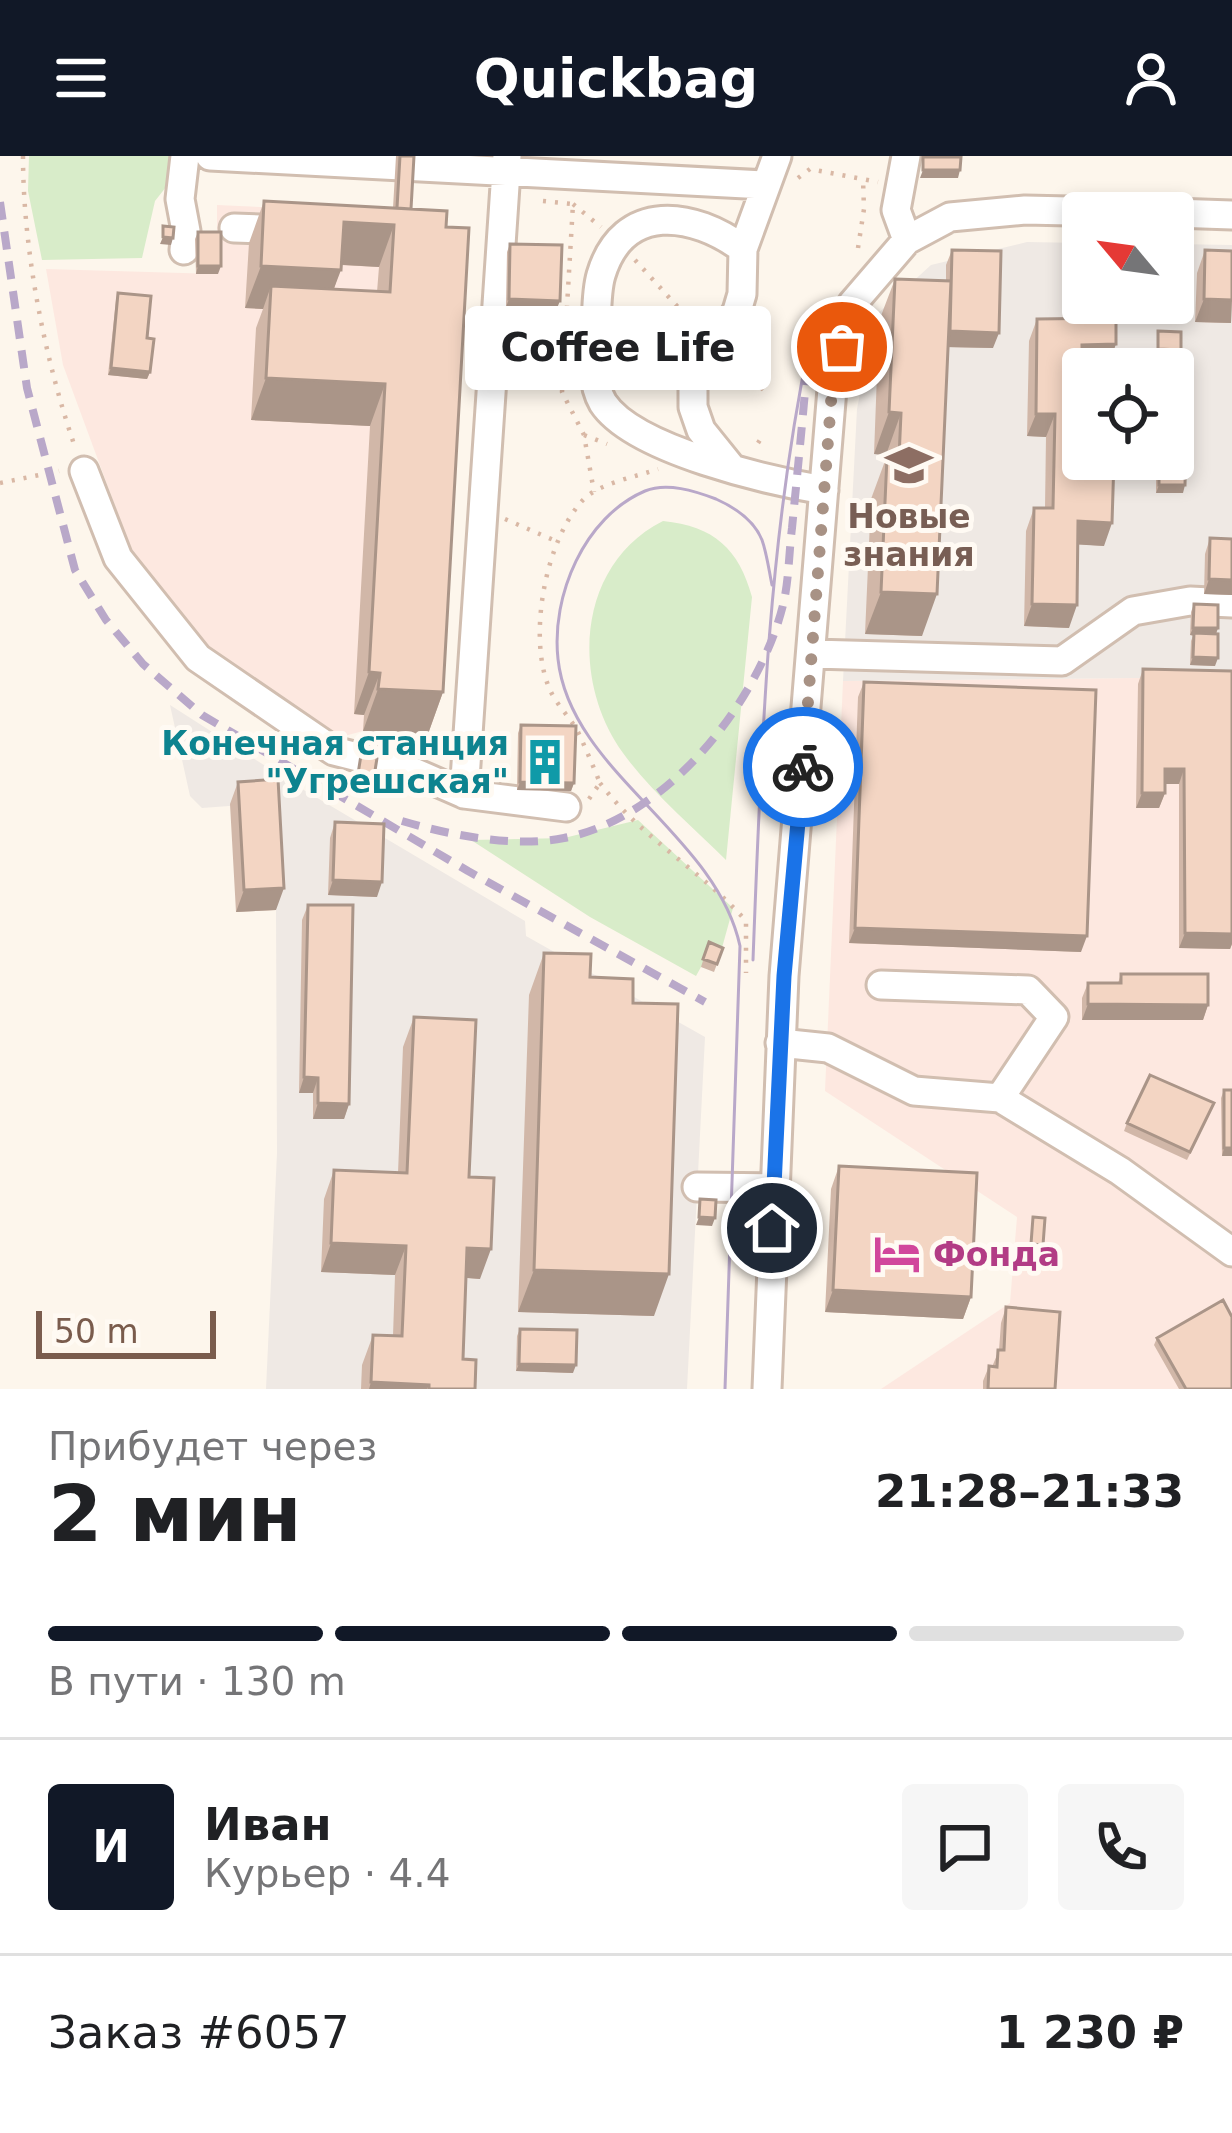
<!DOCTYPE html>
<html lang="ru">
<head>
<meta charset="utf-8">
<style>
	body { margin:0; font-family:"DejaVu Sans",sans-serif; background:#f6f6f6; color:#202124; height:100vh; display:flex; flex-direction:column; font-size:45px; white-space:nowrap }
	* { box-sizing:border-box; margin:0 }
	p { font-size:39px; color:#757577 }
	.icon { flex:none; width:66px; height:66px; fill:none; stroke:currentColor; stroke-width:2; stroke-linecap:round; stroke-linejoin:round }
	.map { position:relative; height:1233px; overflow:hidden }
	.sheet { display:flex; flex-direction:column; background:#fff; flex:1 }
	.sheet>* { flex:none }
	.needle { width:78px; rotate:299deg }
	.controls { position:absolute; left:1062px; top:36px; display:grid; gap:24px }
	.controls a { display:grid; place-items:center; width:132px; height:132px; border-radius:12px; background:#fff; box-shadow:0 6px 18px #0003; font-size:60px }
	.scale { position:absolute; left:36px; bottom:30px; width:180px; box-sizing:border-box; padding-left:12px; border:6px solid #7a5c4d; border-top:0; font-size:33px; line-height:42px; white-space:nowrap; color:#7a5c4d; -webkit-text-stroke:9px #fffaf3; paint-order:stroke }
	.pin { position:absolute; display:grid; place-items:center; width:102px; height:102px; color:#fff; margin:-51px; border:6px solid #fff; border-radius:50%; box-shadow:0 3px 12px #0007 }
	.courier { position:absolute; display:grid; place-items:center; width:120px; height:120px; margin:-60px; border:9px solid #1a73e8; border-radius:50%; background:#fff; color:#222; box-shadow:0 3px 15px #0007 }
	.bubble { position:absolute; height:84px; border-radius:12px; background:#fff; box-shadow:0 6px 18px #0003; font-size:39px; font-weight:800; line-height:84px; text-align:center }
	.head em { font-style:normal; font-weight:800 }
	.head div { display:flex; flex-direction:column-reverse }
	.head { display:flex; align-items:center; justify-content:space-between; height:204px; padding:0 48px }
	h1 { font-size:78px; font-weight:800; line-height:90px }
	.bar { display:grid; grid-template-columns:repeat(4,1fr); gap:18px 12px; align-content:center; height:144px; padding:0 48px }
	.bar i { height:15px; border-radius:9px; background:#e0e0e0 }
	.bar .selected { background:#111827 }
	.bar p { grid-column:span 4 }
	.line { display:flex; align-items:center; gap:30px; padding:0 48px; border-top:3px solid #e0e0e0 }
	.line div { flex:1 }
	.round { display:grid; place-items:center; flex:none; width:126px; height:126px; border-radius:12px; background:#f6f6f6 }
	header { display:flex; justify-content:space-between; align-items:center; height:156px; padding:0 48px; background:#111827; color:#fff; font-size:54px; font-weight:800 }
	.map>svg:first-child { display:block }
	.commercial { fill:#fde8e0 }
	.industrial { fill:#efe9e4; fill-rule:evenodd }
	.green { fill:#d8ecc9 }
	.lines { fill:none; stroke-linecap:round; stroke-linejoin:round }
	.minor-casing { stroke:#d1beb0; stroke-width:33 }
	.path { stroke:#d9b8a5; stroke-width:4.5; stroke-dasharray:3 9; stroke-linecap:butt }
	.minor { stroke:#fff; stroke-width:27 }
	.tram { stroke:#b9a8c9; stroke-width:3 }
	.rail { stroke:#b9a8c9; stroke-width:8; stroke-dasharray:18 12; stroke-linecap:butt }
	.wall { fill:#d1b7a8; fill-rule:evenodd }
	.shaded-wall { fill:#aa9588 }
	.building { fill:#f3d5c3; stroke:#aa9588; stroke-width:3 }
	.done { stroke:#a89285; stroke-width:12; stroke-dasharray:0 21.6 }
	.route { stroke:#1a73e8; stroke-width:15 }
	.labels { text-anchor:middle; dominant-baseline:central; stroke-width:10; stroke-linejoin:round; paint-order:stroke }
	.education-label { font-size:33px; font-weight:bold; fill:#785e54; stroke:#fffaf3 }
	.culture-label { font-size:33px; font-weight:bold; fill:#0d838f; stroke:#fffaf3; text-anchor:end }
	.hotel-label { font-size:33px; font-weight:bold; fill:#b23c85; stroke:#fffaf3; text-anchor:start }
</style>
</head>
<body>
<header><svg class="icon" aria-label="menu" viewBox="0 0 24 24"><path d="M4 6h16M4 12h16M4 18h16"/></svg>Quickbag<svg class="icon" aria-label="person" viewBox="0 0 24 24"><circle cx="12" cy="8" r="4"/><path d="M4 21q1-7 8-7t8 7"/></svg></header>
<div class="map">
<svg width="1232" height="1233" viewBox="0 0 1232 1233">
	<rect width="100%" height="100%" fill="#fdf6ec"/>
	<!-- commercial -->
	<path class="commercial" d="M217,49l217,10 19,55 -25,464 -65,-3 -26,7 -116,-75 -89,-111 -69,-187 -17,-96 171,5z
		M1232,521v712h-351l129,-86 7,-86 -192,-126 18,-410z"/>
	<!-- industrial -->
	<path class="industrial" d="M1027,86l56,1v60h90v-59l59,1v432l-389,4 14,-272 18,-93 56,-51zM1083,213h90v90h-90z
		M170,549l122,78 233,138 1,15 179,101 -18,352h-421l11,-236 -1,-243 -6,-107 -68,5 -12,-12z"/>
	<!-- green -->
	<path class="green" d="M29,0h145l7,12 -26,33 -13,57 -100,2 -14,-69z
		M663,365c51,5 76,28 89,76l-26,263c-34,-34 -75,-68 -103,-107 -53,-73 -46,-189 40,-232z
		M638,664l95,88 -13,47 -19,12 -5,9 -106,-59 -119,-77 93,-2z"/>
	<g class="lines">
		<defs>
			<path id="minor" d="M210,0l556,29
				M906,0l-10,54 11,30
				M1173,57l59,2
				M234,72l54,2
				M743,93c-49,-37 -120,-48 -142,26 -5,17 -4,38 -5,55 -2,23 -5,53 7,73 31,47 167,78 221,87
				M184,94l2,-19 -6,-32 5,-43
				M730,310l-29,-36 -8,-23v-26l44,-70 5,-17 1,-45 34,-93
				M84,315l34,87 80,100 136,93 75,19 55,24 102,13
				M813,498l249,7 71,-50 57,-10 42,2
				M464,638l43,-638
				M881,829l147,5 26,27 -54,81
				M780,887l48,5 86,43 86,7 120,73 112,81
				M697,1031l77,1
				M767,1233l17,-413 48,-587 20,-85 55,-64 43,-23 75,-7 134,3"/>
		</defs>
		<!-- minor casing -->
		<use href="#minor" class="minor-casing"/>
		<!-- path -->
		<path class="path" d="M23,0c0,95 22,205 53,294
			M798,22l12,-9 68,13
			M543,45l30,3 -11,188 22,43 10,57
			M573,48l28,23
			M858,92l6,-39 -1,-30
			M635,104l61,67
			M734,208l32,28
			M584,279l23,9
			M758,287l5,-8
			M0,327l59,-12
			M505,363l53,23
			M600,627c41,55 101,87 146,138v52
			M589,643l11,-16c-7,-17 -14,-34 -22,-51 -7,-13 -19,-25 -26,-38 -26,-50 -8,-151 30,-193 16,-18 54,-24 76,-32"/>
		<!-- minor -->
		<use href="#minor" class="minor"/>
		<!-- tram -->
		<path class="tram" d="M753,804c8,-206 14,-413 56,-615
			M725,1233l15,-443c-24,-113 -170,-174 -182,-287 -7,-63 26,-142 87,-168 22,-9 50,0 71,8 20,9 38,21 46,41 5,14 7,31 10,45"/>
		<!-- rail -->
		<path class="rail" d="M0,46l27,186 48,182 31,50 37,44 59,51 266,156 237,131
			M402,665c48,14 111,27 162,17 104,-20 197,-138 220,-237 5,-24 5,-49 8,-73 6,-61 12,-122 17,-183"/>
	</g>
	<!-- wall -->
	<path class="wall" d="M396,0h18l-3,53 32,483 -15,42 -65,-3 1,-16 -10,-1 16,-288 -119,-6 5,-92 7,-19 -18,-1 4,-65 15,-42 129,7zM341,109l38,2 -2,25 -43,-3z
		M198,76l20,42h-22l-1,-35z
		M510,88l47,64 -51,-1 1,-55z
		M952,94l41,98 -45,-1 -26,289 -57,-2 6,-135 14,-38 1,-6 -12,-1 5,-133 16,-42 51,2v-16z
		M1205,94l27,1 -1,72 -36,-1 2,-49z
		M118,137l32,79 -3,7 -39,-4 8,-75z
		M1037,163l71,48h-26l-1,37 23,142 -27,-2 -8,84 -45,-2 2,-95 8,-23h11l1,-71 -19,-1 2,-95z
		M1156,303h17l10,34h-27z
		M1210,382l22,1v56l-28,-1 1,-40z
		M1194,448l24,24 -2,6 -1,32 -25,-1 1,-24 2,-5 -3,-1 1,-23z
		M1143,513l89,2v273l-2,5 -51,-1v-164h-14v9l-6,15h-23l2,-124z
		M864,526l217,270 -232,-9 9,-246z
		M521,569l53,58 -3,8 -54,-1 1,-57z
		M361,599l13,22 -3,8 -16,-3z
		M238,626l38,128 -40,2 -6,-108z
		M335,666l42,75 -49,-2 2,-57z
		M308,749l41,199 -5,15h-31v-26h-14l3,-173z
		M709,786l14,6 -9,24 -13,-5z
		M544,797l89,50 21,313 -136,-4 11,-317z
		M1121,818l87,31 -5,15h-121v-22l6,-15h30z
		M414,861l55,160 11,102 -14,-1 -3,81 12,30h-114l1,-24 11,-30 20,1 2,-61 -74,-3 3,-73 10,-29 64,3 5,-126z
		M1224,934h8v66h-10l-1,-58z
		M1211,955l-24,49 -63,-29 3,-8z
		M839,1010l132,131 -8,22 -138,-7 6,-123z
		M1006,1151l49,82h-72v-8l6,-15 3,1 7,-17 2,-27z
		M520,1173l53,44 -57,-2 1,-35z
		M1157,1182l75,51h-53l-25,-44z"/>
	<!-- shaded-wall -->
	<path class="shaded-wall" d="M923,14h37l-2,8h-38z
		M344,66l50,3 -15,42 -51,-3z
		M163,81l10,1 -2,7 -11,-1z
		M198,110h23l-3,8h-22z
		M261,110l80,4 -16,42 -54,-26 -8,23 -18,-1z
		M509,143l51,2 -3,7 -51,-1z
		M1204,143l28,1 -1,23 -36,-1z
		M1173,152l-2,8h-23l3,-7z
		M950,175l49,2 -6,15 -49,-1z
		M1116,188l-8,23h-34l8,-22z
		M1158,193l23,1 -3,8 -23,-2z
		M111,212l39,4 -3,7 -39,-4z
		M266,222l119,6 -15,42 -119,-6z
		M889,256l12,1 -15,42 -12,-1z
		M1036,258h19l-9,23 -19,-1z
		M1159,329h26l-2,8h-27z
		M1078,365l34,2 -8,23 -35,-2z
		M1209,423l23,1v15l-28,-1z
		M881,436l56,2 -15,42 -57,-2z
		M1032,448l45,1 -8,23 -45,-2z
		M1193,472h25l-3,8 -25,-1z
		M1193,501l25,1 -3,8 -25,-1z
		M369,516l11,1 -16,42 -10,-1z
		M378,533l65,3 -15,42 -65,-3z
		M1165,613h19l-5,15h-20z
		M520,626l54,1 -3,8 -54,-1z
		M1142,637h23l-6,15h-23z
		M333,724l49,2 -5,15 -49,-2z
		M284,732l-8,22 -40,2 8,-22z
		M855,772l232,8 -6,16 -232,-9z
		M1185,777l47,1v10l-2,5 -51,-1z
		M1088,848l120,1 -5,15h-121z
		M304,921l14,1 -5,15h-14z
		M318,947l31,1 -5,15h-31z
		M1224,992h8v8h-10z
		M699,1061l16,1 -3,8 -16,-1z
		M331,1087l75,3 -11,29 -74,-3z
		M1031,1088l12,1 -2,7 -13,-1z
		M467,1092l24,1 -11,30 -23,-2z
		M534,1114l135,4 -15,42 -136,-4z
		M833,1134l138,7 -8,22 -138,-7z
		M519,1208l57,1 -3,8 -57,-2z
		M371,1226l58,3 -2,4h-58z"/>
	<!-- building -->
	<path class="building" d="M400,0h14l-3,53 -14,-1z
		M923,1h38l-1,13h-37z
		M264,45l183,10 -1,16 23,1 -26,464 -65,-3 2,-16 -11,-1 16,-288 -119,-6 5,-92 119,6 4,-67 -50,-3 -3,48 -80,-4z
		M163,70l11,1 -1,11 -10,-1z
		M198,76h23v34h-23z
		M510,88l52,1 -2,56 -51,-2z
		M952,94l49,1 -2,82 -49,-2z
		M1205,94l27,1v49l-28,-1z
		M895,123l56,2 -14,313 -56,-2 6,-135 12,1 2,-45 -12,-1z
		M1173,132v20l-22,1v-6h22z
		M118,137l33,3 -4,42 7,1 -4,33 -39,-4z
		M1116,162v26l-34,1 1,114h31l-2,64 -34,-2 -1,84 -45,-1 2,-96h19l2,-94h-19l1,-95z
		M1158,175l23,1v18l-23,-1z
		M1173,243h14l-2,86h-26v-26h14z
		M1210,382l22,1v41l-23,-1z
		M1194,448l24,1v23h-25z
		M1194,477l24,1v24l-25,-1z
		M1143,513l89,2v263l-47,-1 -1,-164h-19v24h-23z
		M864,526l232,8 -9,246 -232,-8z
		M521,569l55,1 -2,57 -54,-1z
		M361,599l16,3 -3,19 -16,-3z
		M278,623l6,109 -40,2 -6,-108z
		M335,666l49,2 -2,58 -49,-2z
		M308,749h45l-4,199 -31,-1v-25l-14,-1z
		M709,786l14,6 -6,16 -14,-5z
		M544,797l47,1 -1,23 43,2v24l45,1 -9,270 -135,-4z
		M1121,818h87v31l-120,-1v-21h33z
		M414,861l62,3 -7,157 25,1 -3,71 -24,-1 -4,111 13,1 -1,29h-46v-4l-58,-3 2,-47 29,1 4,-90 -75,-3 3,-73 73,3z
		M1150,919l64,28 -24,49 -63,-29z
		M1224,934h8v58h-8z
		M839,1010l138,7 -6,124 -138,-7z
		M700,1043l16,1 -1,18 -16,-1z
		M1033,1061l12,1 -2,27 -12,-1z
		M1223,1144l9,17v72h-46l-29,-51z
		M1006,1151l54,5 -5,77h-67l1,-23 8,1 1,-17h6z
		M520,1173l57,1 -1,35 -57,-1z"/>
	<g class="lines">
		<!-- done -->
		<path class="done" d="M803,611l29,-378 10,-42"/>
		<!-- route -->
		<path class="route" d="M772,1072l12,-252 19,-209"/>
	</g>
	<!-- icons -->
	<defs>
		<symbol id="university-bare" viewBox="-9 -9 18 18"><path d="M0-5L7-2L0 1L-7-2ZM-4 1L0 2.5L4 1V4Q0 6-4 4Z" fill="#8d6e63" stroke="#fffaf3" stroke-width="2.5" paint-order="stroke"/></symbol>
		<symbol id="building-bare" viewBox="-9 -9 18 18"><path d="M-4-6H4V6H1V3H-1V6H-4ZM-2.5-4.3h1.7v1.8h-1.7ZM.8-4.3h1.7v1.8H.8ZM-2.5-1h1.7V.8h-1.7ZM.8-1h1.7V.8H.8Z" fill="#0f9aa8" stroke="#fffaf3" stroke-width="2.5" paint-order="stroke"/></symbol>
		<symbol id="hotel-bare" viewBox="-9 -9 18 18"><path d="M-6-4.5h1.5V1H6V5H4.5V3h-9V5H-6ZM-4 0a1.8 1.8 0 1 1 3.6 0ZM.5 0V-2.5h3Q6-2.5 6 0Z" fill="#d1479c" stroke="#fffaf3" stroke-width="2.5" paint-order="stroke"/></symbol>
	</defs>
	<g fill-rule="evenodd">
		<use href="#university-bare" x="876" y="276" width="66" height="66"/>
		<use href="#building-bare" x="512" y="573" width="66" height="66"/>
		<use href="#hotel-bare" x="864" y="1065" width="66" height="66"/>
	</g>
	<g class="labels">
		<!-- education labels -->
		<g class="education-label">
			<text x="909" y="360">Новые<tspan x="909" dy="38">знания</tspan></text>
		</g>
		<!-- culture labels -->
		<g class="culture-label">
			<text x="509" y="587">Конечная станция<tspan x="509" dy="38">"Угрешская"</tspan></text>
		</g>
		<!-- hotel labels -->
		<g class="hotel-label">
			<text x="933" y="1098">Фонда</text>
		</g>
	</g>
</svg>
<div class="controls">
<a><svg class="needle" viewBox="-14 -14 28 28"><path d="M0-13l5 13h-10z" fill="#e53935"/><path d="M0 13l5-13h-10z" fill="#757577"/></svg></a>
<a><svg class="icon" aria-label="locate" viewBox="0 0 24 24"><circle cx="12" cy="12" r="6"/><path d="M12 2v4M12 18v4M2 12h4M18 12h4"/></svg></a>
</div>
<div class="scale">50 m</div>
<div class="pin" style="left:842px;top:191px;background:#ea580c"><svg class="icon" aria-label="bag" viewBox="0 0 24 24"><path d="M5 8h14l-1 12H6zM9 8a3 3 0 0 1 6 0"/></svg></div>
<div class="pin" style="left:772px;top:1072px;background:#1f2937"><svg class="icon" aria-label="home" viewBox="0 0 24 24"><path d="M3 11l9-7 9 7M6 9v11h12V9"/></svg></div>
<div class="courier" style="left:803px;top:611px"><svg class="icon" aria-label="bike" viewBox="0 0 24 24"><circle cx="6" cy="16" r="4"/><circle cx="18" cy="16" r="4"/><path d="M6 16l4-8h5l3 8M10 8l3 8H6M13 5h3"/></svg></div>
<div class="bubble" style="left:465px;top:150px;width:306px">Coffee Life</div>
</div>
<section class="sheet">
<div class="head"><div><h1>2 мин</h1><p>Прибудет через</p></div><em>21:28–21:33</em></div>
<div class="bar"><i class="selected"></i><i class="selected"></i><i class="selected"></i><i></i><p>В пути · 130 m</p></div>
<div class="line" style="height:216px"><b class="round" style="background:#111827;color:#fff">И</b><div><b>Иван</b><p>Курьер · 4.4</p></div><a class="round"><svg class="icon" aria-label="chat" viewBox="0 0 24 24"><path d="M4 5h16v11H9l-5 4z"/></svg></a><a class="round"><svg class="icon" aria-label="phone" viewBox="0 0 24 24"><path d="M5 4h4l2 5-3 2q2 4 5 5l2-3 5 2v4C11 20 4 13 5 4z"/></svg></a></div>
<div class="line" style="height:156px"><div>Заказ #6057</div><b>1 230 ₽</b></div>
</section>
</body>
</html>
